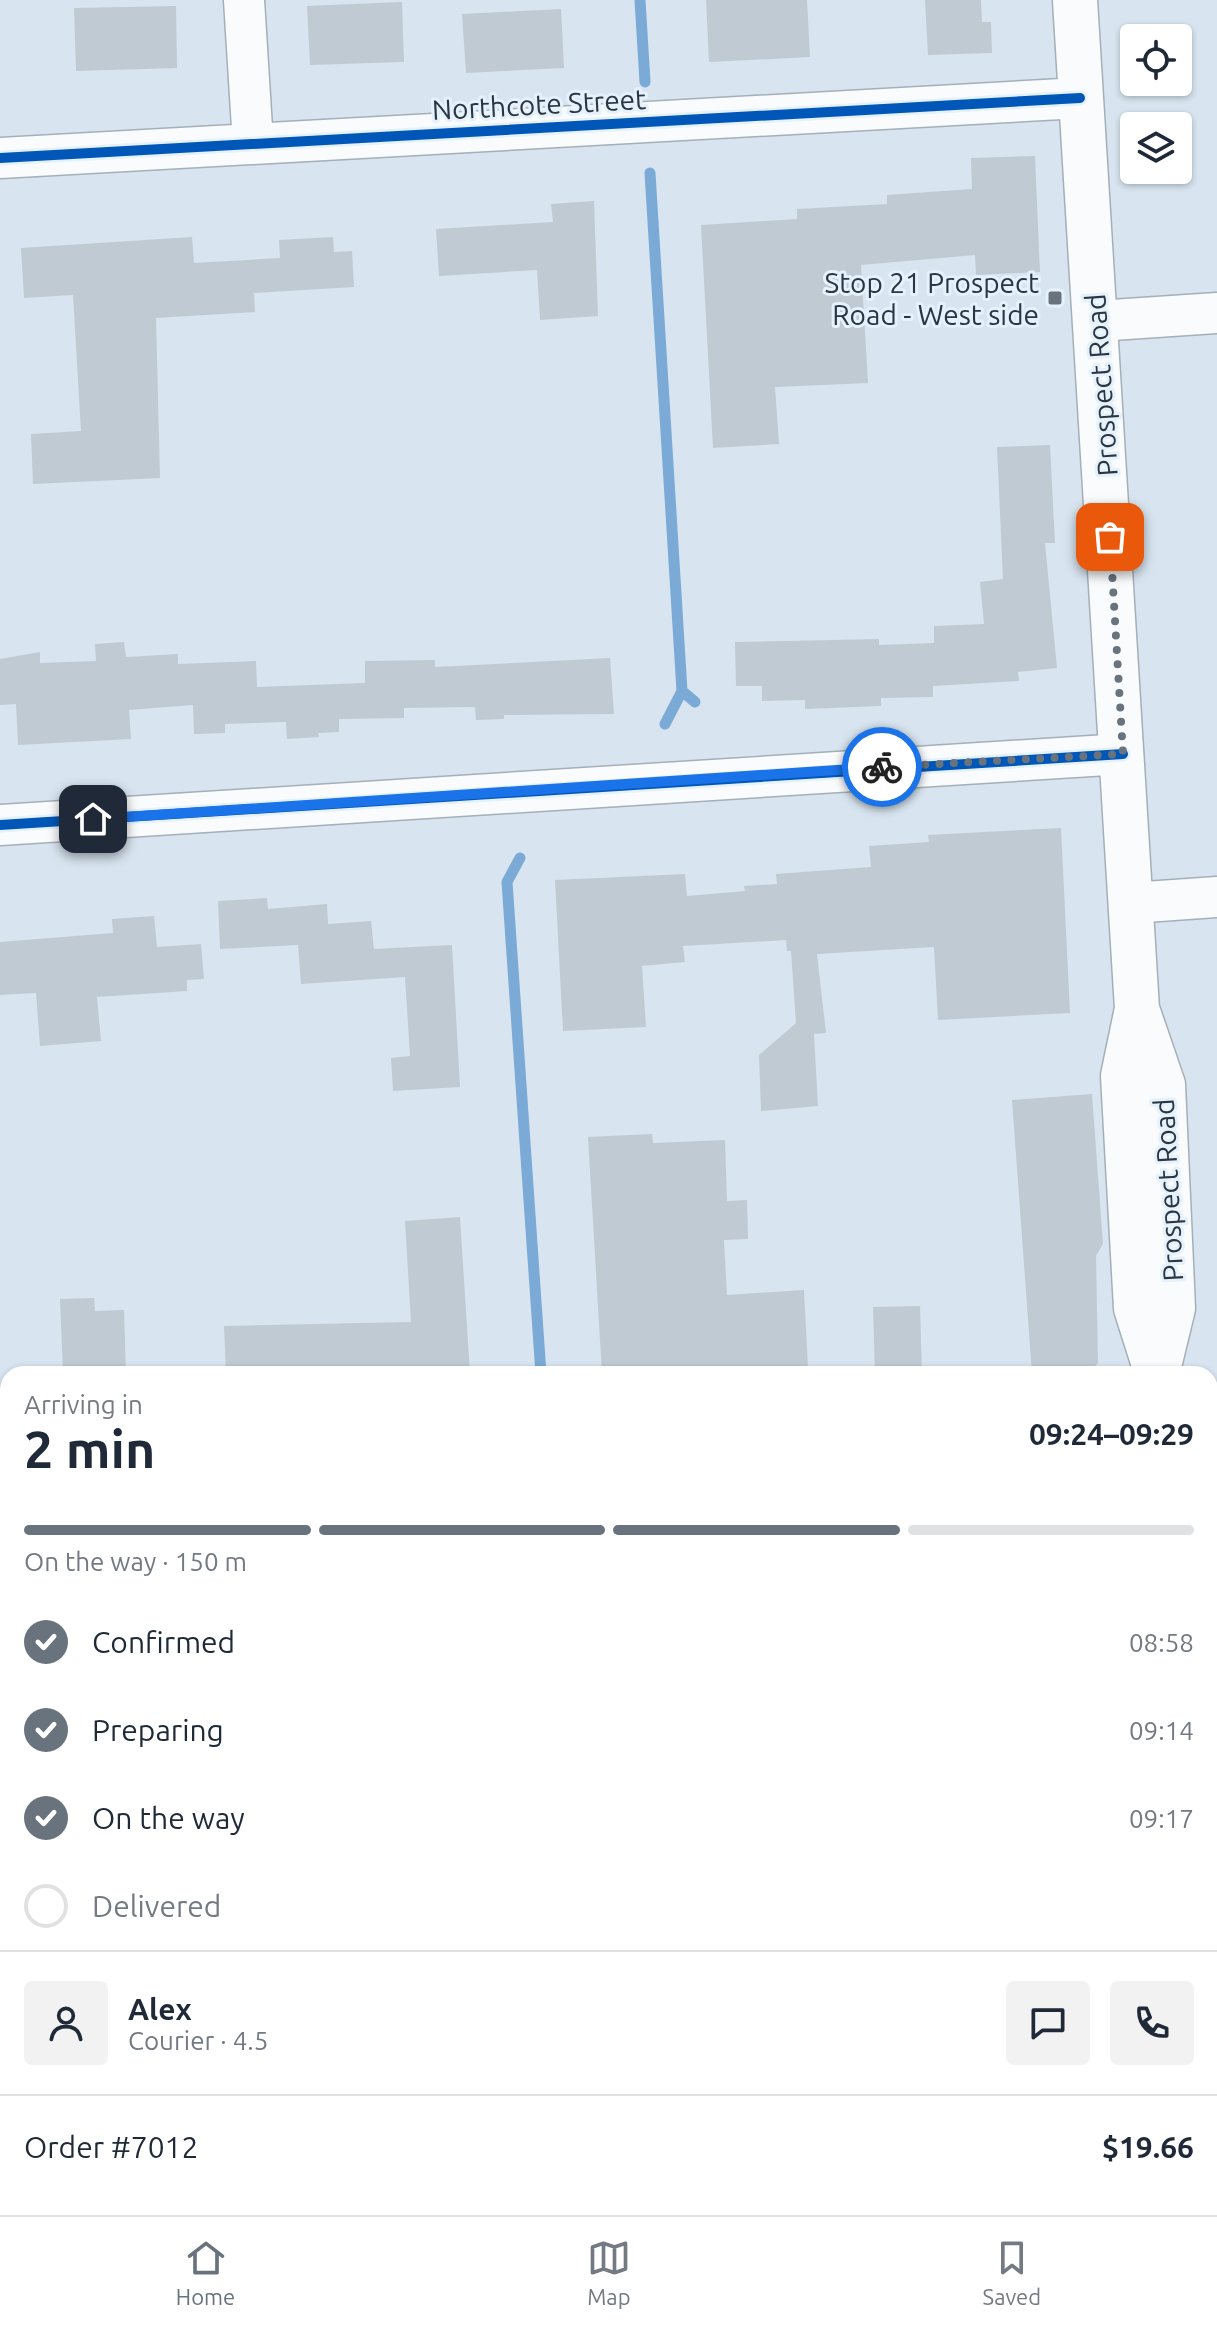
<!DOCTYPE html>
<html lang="en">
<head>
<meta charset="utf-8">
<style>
	body { margin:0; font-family:Ubuntu,sans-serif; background:#f2f2f3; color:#1f2937; height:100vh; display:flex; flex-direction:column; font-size:30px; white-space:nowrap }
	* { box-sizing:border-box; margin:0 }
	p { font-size:26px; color:#747a83 }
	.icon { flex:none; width:44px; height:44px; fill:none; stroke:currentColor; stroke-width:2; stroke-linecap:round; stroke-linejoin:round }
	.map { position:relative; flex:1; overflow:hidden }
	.panel { position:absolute; left:0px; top:1366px; width:1218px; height:850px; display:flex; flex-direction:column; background:#fff; border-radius:24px 24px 0 0; box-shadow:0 2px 6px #0004 }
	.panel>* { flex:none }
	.buttons { position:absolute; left:1120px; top:24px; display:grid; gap:16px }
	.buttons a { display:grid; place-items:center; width:72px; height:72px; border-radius:8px; background:#fff; box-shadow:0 2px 6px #0004; font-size:40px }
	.pin { position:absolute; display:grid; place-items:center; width:68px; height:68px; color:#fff; margin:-34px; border-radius:16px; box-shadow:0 4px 12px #0006 }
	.courier { position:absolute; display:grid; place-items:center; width:80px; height:80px; margin:-40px; border:6px solid #1a73e8; border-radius:50%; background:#fff; color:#222; box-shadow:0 2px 10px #0007 }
	.summary em { font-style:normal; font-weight:700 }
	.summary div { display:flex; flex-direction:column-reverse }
	.summary { display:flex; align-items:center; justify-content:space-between; height:136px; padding:0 24px }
	h1 { font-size:52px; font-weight:700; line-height:60px }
	.bar { display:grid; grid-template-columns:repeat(4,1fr); gap:12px 8px; align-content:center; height:96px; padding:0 24px }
	.bar i { height:10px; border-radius:6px; background:#e0e1e3 }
	.bar .active { background:#68737e }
	.bar p { grid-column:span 4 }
	.line { display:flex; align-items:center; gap:20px; padding:0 24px; border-top:2px solid #e0e1e3 }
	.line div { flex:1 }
	.round { display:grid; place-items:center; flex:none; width:84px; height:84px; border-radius:8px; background:#f2f2f3 }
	ol { padding:0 24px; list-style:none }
	li { display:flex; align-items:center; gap:24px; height:88px }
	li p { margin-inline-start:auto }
	li .icon { padding:8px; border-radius:50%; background:#68737e; color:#fff; stroke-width:4 }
	li:last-child { color:#747a83 }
	li i { width:44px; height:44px; border:4px solid #e0e1e3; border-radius:50% }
	.dock { display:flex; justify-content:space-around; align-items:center; height:112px; border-top:2px solid #e0e1e3; background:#fff; font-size:22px; color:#747a83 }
	.dock a { display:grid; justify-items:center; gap:4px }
	.dock .active { color:#68737e }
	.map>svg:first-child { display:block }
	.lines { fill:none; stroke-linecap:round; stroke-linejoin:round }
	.stream { stroke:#7aaad5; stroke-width:11 }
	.building { fill:#bfcad3 }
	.minor-casing { stroke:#a4afb8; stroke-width:43 }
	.secondary-casing { stroke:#a4afb8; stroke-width:47 }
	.minor { stroke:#f9fbfd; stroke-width:40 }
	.secondary { stroke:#f9fbfd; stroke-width:44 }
	.cycleway-casing { stroke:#e5f1fc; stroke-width:15 }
	.cycleway { stroke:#0057b8; stroke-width:10 }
	.done { stroke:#68737e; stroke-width:8; stroke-dasharray:0 14.4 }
	.route { stroke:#1a73e8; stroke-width:10 }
	.poi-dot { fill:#68737e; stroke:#e5f1fc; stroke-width:3 }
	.labels { text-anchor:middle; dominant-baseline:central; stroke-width:6; stroke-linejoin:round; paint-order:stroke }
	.street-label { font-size:28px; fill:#2b3641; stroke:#e5f1fc }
	.poi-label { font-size:28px; fill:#2b3641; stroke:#e5f1fc; text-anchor:end }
</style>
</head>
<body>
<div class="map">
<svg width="1217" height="2215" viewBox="0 0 1217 2215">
	<rect width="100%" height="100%" fill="#d8e5f0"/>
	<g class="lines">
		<!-- stream -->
		<path class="stream" d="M640,0l5,82
			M650,173l32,518 -17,33
			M682,691l13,11
			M520,858l-13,24 34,492"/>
	</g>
	<!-- building -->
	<path class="building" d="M706,0h101l3,57 -101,5z
		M925,0h56l1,22h9l1,31 -64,2z
		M402,2l2,60 -94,3 -3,-59z
		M176,6l1,62 -101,3 -2,-63z
		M561,9l3,59 -98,5 -4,-59z
		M1035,156l5,116 -64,3 -1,-20 -114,10 7,118 -93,4 4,57 -66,4 -12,-223 96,-6v-10l90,-5v-9l85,-6 -1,-31z
		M594,201l4,115 -58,4 -3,-50 -98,6 -3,-47 117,-7 -2,-18z
		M192,237l2,26 86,-5 -1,-18 54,-3 1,15 18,-1 2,36 -100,6 1,19 -99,6 4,160 -127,6 -2,-50 50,-3 -8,-136 -49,3 -3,-50z
		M1050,445l5,98h-10l12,125 -39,4 1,9 -86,5v11l-52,1v8l-76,3v-9l-43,1v-15h-26l-1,-44 144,-3v6l55,-2v-17l50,-2 -4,-42 23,-3 -6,-132z
		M124,642l2,15 52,-3v10l78,-3 1,26 108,-4v-22l70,-1v7l175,-9 4,56 -110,1v4l-28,1 -1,-13 -71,1v10l-65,1v13l-21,1 1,4 -32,2 -1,-17 -61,2v9l-31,1 -1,-29 -64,5 2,29 -113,6 -2,-41 -16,1v-46l40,-7v11l56,-2 -1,-17z
		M1061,828l9,185 -132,7 -4,-73 -117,7 9,79 -12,1 4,72 -57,5 -2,-56 37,-32 -5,-72h-4l-1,-11 -103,6 2,16 -43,4 4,61 -83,4 -8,-151 130,-6 2,22 58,-5 -1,-5 33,-2 -1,-10 95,-7 -2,-21 60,-4 -1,-7z
		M267,898l1,11 59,-5 1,20 43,-3 3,28 78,-4 8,142 -67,4 -2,-33 19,-2 -5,-79 -104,7 -3,-39 -78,4 -2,-48z
		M154,916l3,31 44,-3 3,35 -17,1v11l-90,6 4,44 -61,5 -4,-53 -36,2v-53l113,-9 -1,-14z
		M1092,1094l11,150 -7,12 2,107 -10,11h-56l-20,-274z
		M652,1134l1,9 72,-3 2,61 20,-1 1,39 -24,1 3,55 77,-5 4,77 -206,7 -14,-237z
		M460,1217l10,157h-244l-2,-48 187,-4 -6,-101z
		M94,1298l1,13 29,-1 2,64h-63l-3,-75z
		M920,1306l2,68h-47l-2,-67z"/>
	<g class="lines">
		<defs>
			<path id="minor" d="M244,0l9,144
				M0,158l1080,-60
				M1097,321l120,-8
				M0,825l1123,-71
				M1131,903l86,-6
				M1210,1436h7
				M0,1506l8,-1"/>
			<path id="secondary" d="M1075,0l62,1009 -14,67 13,232 21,66
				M1138,1012l25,73 10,223 -16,66
				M1210,1973l7,103
				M1210,2203l7,-52"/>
		</defs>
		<!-- minor casing -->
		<use href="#minor" class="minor-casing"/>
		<!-- secondary casing -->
		<use href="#secondary" class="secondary-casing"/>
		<!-- minor -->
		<use href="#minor" class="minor"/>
		<!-- secondary -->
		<use href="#secondary" class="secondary"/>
		<defs>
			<path id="cycleway" d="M0,158l1080,-60
				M0,825l1123,-71"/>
		</defs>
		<!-- cycleway casing -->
		<use href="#cycleway" class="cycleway-casing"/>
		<!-- cycleway -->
		<use href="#cycleway" class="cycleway"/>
	</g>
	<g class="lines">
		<!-- done -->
		<path class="done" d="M882,767l241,-13 -13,-217"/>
		<!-- route -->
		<path class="route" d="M93,819l789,-52"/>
	</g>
	<!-- markers -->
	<rect class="poi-dot" x="1047" y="290" width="16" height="16" rx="4"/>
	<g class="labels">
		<!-- street labels -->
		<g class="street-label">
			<text transform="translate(539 104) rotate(-3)">Northcote Street</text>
			<text transform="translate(1101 385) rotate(-94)">Prospect Road</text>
			<text transform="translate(1168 1190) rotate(-93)">Prospect Road</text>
		</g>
		<!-- poi labels -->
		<g class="poi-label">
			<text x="1039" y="282">Stop 21 Prospect<tspan x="1039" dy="32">Road - West side</tspan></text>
		</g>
	</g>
</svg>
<div class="buttons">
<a><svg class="icon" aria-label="locate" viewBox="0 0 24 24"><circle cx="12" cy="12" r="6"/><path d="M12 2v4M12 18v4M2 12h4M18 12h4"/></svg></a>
<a><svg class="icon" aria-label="layers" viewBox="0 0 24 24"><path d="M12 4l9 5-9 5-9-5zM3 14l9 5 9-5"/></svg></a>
</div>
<div class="pin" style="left:1110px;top:537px;background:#ea580c"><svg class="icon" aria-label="bag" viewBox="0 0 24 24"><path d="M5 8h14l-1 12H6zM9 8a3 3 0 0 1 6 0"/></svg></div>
<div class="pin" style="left:93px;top:819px;background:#1f2937"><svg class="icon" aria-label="home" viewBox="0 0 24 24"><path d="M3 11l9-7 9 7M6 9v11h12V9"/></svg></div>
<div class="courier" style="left:882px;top:767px"><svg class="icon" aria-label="bike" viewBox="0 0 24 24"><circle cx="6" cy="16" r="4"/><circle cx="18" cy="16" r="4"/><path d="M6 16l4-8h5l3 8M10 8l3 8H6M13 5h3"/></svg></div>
<section class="panel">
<div class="summary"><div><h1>2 min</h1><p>Arriving in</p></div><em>09:24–09:29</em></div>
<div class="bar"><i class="active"></i><i class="active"></i><i class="active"></i><i></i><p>On the way · 150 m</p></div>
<ol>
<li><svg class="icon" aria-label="check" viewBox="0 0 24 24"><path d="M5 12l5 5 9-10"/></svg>Confirmed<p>08:58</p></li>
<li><svg class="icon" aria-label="check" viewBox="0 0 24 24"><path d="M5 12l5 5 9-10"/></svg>Preparing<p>09:14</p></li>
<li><svg class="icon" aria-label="check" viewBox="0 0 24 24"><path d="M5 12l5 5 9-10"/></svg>On the way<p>09:17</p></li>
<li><i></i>Delivered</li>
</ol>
<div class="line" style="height:144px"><a class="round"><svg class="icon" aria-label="person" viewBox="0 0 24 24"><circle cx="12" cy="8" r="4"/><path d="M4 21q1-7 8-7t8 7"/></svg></a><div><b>Alex</b><p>Courier · 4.5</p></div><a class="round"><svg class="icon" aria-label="chat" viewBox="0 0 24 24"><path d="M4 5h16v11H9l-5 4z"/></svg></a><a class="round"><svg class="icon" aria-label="phone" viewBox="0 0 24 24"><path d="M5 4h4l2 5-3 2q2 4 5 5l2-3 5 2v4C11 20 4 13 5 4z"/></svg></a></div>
<div class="line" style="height:104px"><div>Order #7012</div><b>$19.66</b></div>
</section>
</div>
<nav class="dock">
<a class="active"><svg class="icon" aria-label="home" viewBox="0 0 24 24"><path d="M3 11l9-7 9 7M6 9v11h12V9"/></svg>Home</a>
<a><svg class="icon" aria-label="map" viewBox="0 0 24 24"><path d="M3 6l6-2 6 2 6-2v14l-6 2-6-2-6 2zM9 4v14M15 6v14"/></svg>Map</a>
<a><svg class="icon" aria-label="saved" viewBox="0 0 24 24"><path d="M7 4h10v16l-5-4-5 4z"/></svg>Saved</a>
</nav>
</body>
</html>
